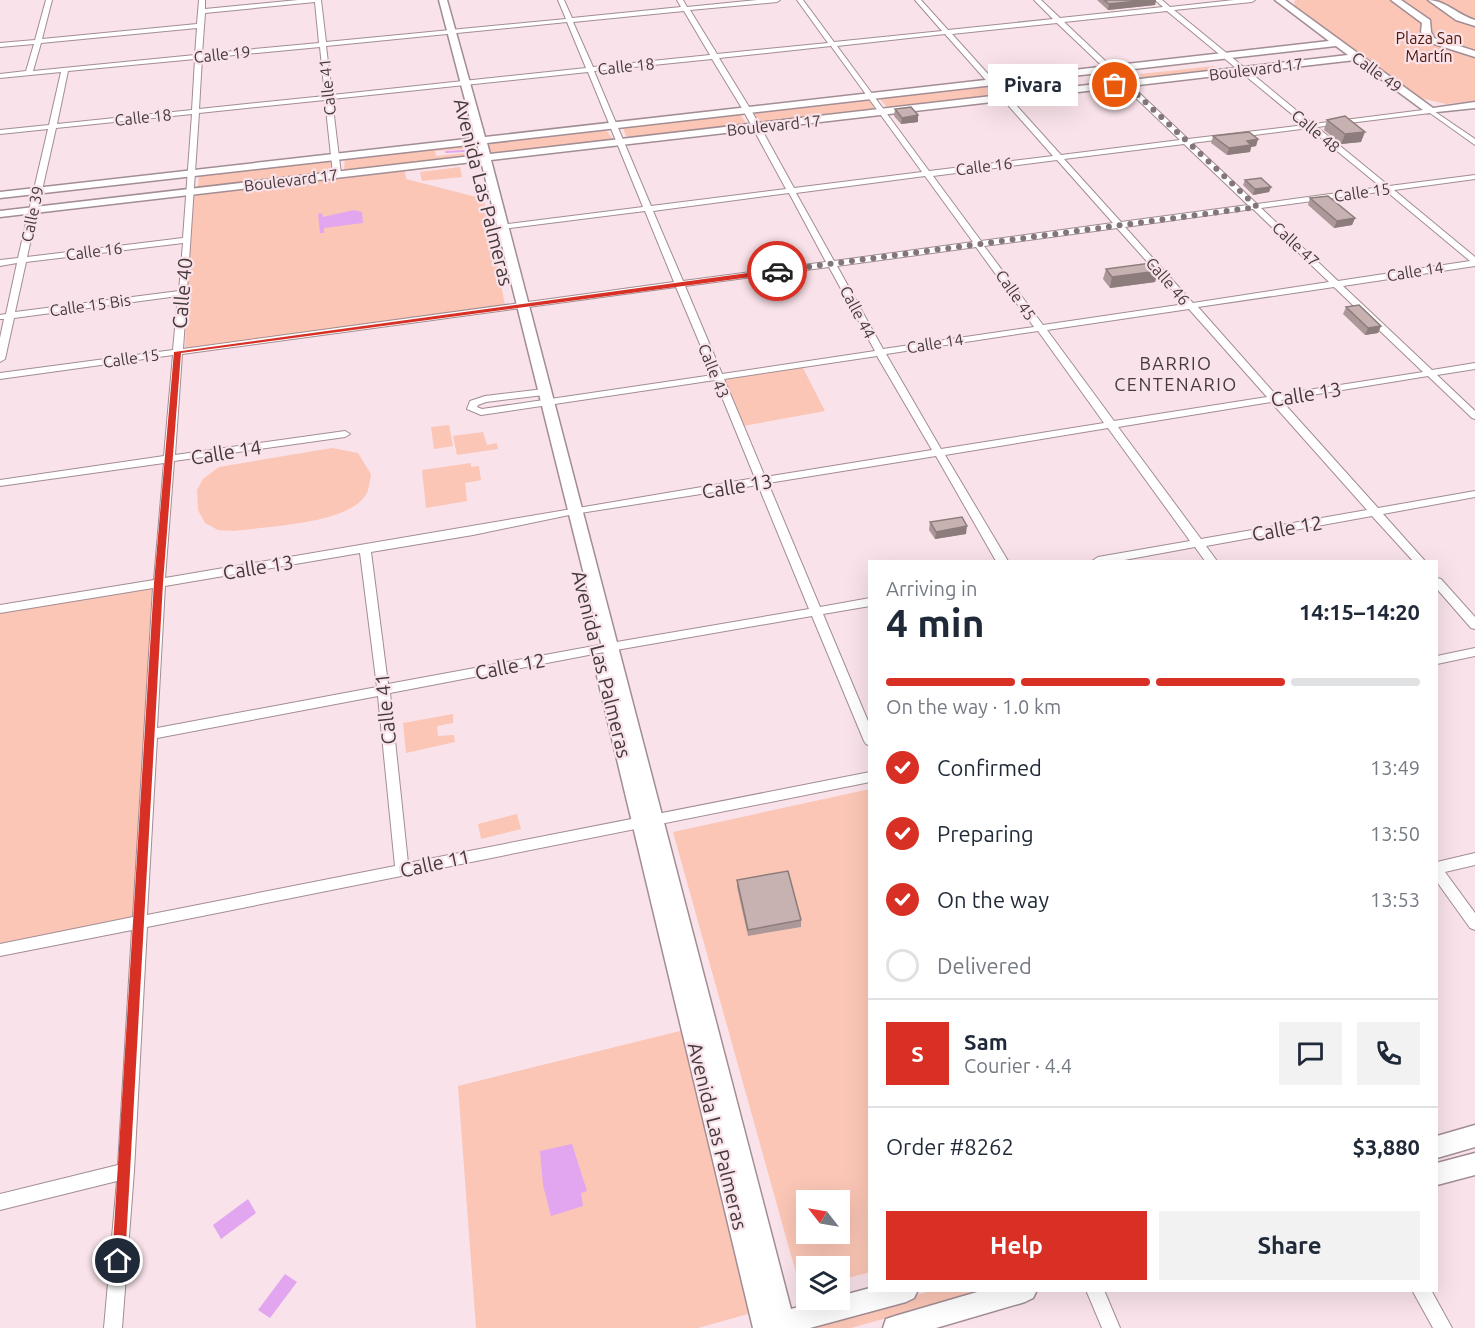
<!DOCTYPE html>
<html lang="en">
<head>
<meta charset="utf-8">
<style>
	body { margin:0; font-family:Ubuntu,sans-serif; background:#f2f2f3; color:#1f2937; height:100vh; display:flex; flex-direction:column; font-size:22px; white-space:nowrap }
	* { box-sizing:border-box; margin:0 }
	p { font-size:20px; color:#747a83 }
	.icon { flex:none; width:33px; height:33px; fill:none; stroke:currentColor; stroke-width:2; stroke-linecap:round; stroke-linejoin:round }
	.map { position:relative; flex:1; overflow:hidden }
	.drawer { position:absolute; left:868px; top:560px; width:570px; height:732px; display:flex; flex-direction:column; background:#fff; border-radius:0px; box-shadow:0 6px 24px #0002 }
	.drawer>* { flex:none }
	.needle { width:39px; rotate:301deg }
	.controls { position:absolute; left:796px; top:1190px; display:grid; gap:12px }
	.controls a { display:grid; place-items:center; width:54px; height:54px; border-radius:0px; background:#fff; box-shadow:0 6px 24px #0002; font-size:30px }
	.pin { position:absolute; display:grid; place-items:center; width:51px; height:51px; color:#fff; margin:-26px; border:3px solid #fff; border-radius:50%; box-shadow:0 2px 6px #0007 }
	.courier { position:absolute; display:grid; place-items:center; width:60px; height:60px; margin:-30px; border:4px solid #d93025; border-radius:50%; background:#fff; color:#222; box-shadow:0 2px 8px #0007 }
	.bubble { position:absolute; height:42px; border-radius:0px; background:#fff; box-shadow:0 6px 24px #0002; font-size:20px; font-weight:700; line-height:42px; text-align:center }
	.headline em { font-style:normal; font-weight:700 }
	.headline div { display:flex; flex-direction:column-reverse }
	.headline { display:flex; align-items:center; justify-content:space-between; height:102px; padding:0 18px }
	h1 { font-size:39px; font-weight:700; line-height:45px }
	.bar { display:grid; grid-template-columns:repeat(4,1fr); gap:9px 6px; align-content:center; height:72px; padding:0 18px }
	.bar i { height:8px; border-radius:4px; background:#e0e1e3 }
	.bar .on { background:#d93025 }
	.bar p { grid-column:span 4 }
	.line { display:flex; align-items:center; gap:15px; padding:0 18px; border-top:2px solid #e0e1e3 }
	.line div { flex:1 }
	.round { display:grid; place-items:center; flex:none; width:63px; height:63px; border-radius:0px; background:#f2f2f3 }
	ol { padding:0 18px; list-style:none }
	li { display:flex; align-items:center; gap:18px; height:66px }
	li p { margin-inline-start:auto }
	li .icon { padding:6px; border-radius:50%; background:#d93025; color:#fff; stroke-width:4 }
	li:last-child { color:#747a83 }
	li i { width:33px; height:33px; border:3px solid #e0e1e3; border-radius:50% }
	.action { display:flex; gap:12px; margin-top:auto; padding:12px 18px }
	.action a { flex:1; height:69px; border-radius:0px; background:#d93025; color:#fff; font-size:24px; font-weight:700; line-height:69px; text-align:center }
	.action a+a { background:#f2f2f3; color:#1f2937 }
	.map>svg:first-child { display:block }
	.green { fill:#fbc6b6; fill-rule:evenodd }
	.water { fill:#e1a6ef }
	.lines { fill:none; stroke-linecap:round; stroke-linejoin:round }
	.stream { stroke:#e1a6ef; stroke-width:2 }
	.street-casing { stroke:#a28d93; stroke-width:2 }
	.secondary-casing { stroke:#a28d93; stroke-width:3 }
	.street { fill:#fff; fill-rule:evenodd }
	.secondary { fill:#fff; fill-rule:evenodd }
	.wall { fill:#ac9898 }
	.shaded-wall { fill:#8c7c7c }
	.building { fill:#c8b1b1; stroke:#8c7c7c; stroke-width:1.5 }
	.route { fill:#d93025 }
	.done { stroke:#837579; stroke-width:6; stroke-dasharray:0 10.8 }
	.labels { text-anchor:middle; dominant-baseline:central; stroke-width:4.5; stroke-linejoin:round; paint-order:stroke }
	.far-park-label { font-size:16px; fill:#501705; stroke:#f9e2e9 }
	.far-street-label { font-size:16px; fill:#433a3c; stroke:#f9e2e9 }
	.far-neighbourhood-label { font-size:18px; letter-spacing:1.5px; fill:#433a3c; stroke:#f9e2e9 }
	.street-label { font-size:20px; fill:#433a3c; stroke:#f9e2e9 }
</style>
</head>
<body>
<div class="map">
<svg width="1475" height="1328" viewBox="0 0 1475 1328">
	<rect width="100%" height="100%" fill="#f9e2e9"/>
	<!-- green -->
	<path class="green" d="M1297,0h178v101l-29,3 -26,-6 -125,-91 -1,-6z
		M1214,66l7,4 -78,9 -3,-5z
		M982,85l8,3 3,5 -7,4 -94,11 -6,-2 -6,-7z
		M863,98l8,3 3,7 -2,3 -111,13 -8,-8 2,-4z
		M740,114l6,9 -2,2 -114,13 -4,-2 -3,-8z
		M605,129l7,9 -4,3 -115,14 -6,-2 -1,-11z
		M464,143l1,6 -30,2 1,5 29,-3v4l-115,14 -6,-2 1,-11z
		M330,160l3,10 -5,3 -126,15 -4,-2 1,-11z
		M460,167l2,10 -40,4 -2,-9z
		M405,171l1,8 78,20 21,106 -320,44 6,-154z
		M802,366l23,45 -82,15 -18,-45 1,-2z
		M449,425l4,21 -19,3 -3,-22z
		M483,432l4,13 10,-2 1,6 -41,6 -4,-19z
		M332,448l26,5 13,21c-1,6 -2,14 -4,19 -16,31 -99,33 -132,38l-17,-1 -13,-7 -7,-13 -1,-20 6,-11 16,-12z
		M471,463v4l8,-1 2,14 -16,3 2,18 -41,7 -4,-38z
		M159,583l-20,338 -139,29v-341z
		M453,714v9l-16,3 1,10 16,-1 1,7 -49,11 -3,-30z
		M870,789v483l-30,8v-14h-33v23l-6,2 -128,-459zM807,1200h33v33h-33z
		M517,814l4,15 -40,10 -3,-15z
		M688,1029l67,283 -57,16h-222l-18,-242z
		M934,1290h53l-136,38h-36l4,-6z"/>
	<!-- water -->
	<path class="water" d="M354,210l8,2 1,11 -39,5v5h-4l-2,-19 4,-1 1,4z
		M572,1144l15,47 -6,2 2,13 -32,10 -8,-31 -3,-34z
		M248,1199l8,14 -35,26 -8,-14z
		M285,1274l12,8 -27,36 -12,-8z"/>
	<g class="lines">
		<!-- stream -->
		<path class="stream" d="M446,152l18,-1"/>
		<defs>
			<path id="street" d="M46,0h6l-10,39 155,-15 2,-24h6v9l93,-9h23l5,42 240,-23 -8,-19h6l8,18 109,-11 -4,-7h6l4,7 70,-7h23l-3,2 -87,8 27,44 111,-11 -31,-43h6l31,42 108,-11 -27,-31h6l27,30 105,-11 -19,-19h7l19,18 103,-11 -8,-7h7l8,7 64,-7h21l-3,2 -78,8 139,114 118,-15 44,30v6l-45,-32 -113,14 72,59 86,-11v4l-81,11 81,67v9l-132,20 89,84 43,-7v6l-38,6 38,36v8l-3,-1 -44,-42 -147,24 97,108 97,-17v6l-92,17 42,47h-12l-41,-45 -166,30 11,15h-12l-10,-14 -76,14h-27l6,-4 92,-16 -82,-113 -163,27 63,106h-12l-60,-105 -168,27 52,124 50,-9v8l-47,8 47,112v20l-4,-2 -2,-3 -52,-125 -213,37 -209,40 18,170 462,-91v10l-723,145 -13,244 -12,157h-18l13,-147 -117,29v-16l118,-29 14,-235 -132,26v-12l133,-27 20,-329 -153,25v-8l154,-25 10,-117 -164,23v-6l164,-24 9,-101 -173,24v-6l173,-23 5,-54 -164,22 -9,41 -5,3v-24l4,-19h-4v-4l6,-1 11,-51 -17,3v-6l18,-2 30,-129 -48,5v-4l49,-5 12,-53 -61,6v-4l26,-3 8,-27 -34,3v-4l35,-3zM315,2l4,41 -117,11 3,-41zM684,11l26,44 -117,12 -20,-45zM1167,11l138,114 -117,14 -124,-117zM567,22l19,46 -254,27 -6,-49zM1057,23l123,117 -119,15 -109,-121zM197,28l-2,27 -162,16 8,-28zM945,34l108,122 -124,15 -92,-125zM831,46l91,126 -128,16 -43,-78 -32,-52zM320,47l5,49 -126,13 3,-51zM195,59l-3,51 -135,14 11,-53zM712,59l31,51 43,79 -135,17 -57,-135zM588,72l55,135 -150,19 -4,2 4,2 152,-19 29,71 -491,67 16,-236 126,-13 8,74 4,2 4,-2 -9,-75zM192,114l-9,124 -156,19 29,-129zM1309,128l72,59 -124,17 -65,-61zM1184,144l64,61 -127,17 -57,-63zM1057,160l56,63 -132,18 -48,-65zM925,176l48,66 -139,19 -38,-68zM1386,191l84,70 -132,20 -77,-73zM789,193l37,69 -143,19 -30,-70zM1253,209l76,73 -136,21 -68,-76zM1117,228l68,76 -142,21 -59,-79zM183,243l-4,48 -164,21 11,-50zM976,247l58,80 -151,22 -46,-83zM829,267l46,84 -153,23 -37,-88zM676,287l37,88 -231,34 -5,-2 1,-2 8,-3 58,-7 5,-3 -5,-3 -59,7 -15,5 -3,8 14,6 234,-35 40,98 -590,100 9,-117 171,-24 5,-3 -5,-3 -170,24 7,-101zM1334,287l89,85 -147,23 -78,-88zM1189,309l78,88 -153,24 -67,-91zM1038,331l66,92 -163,26 -55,-95zM877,356l55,94 -167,27 -41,-98zM1271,402l96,108 -166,29 -83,-112zM758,485l51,124 -210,36 -211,39 -17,-132 102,-17 101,-21zM360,553l17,134 -220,41 8,-142zM378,696l17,170 -248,49 10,-177z
				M1437,578l4,1 34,38v12l-4,-1 -34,-39z
				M1475,648v8l-38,8v-8z
				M1475,853v12l-30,7 30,41v17l-5,-2 -33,-46v-20z
				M1086,1290h18l16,38h-18z
				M1412,1290h19l21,38h-19z"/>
			<path id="secondary" d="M439,0h8l38,137 844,-96 -54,-41h10l148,108 42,-6v6l-48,5 -72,-53 -864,100 300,1149 37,-10h12v-3l30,-8v2h48l-4,8 -8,4 -96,26h-57l-156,-652 2,-4 9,-1 -127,-510 -481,56v-6l480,-56 -3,-11 -477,54v-6l475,-54zM1336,46l12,9 -858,99 -3,-11z
				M1391,0h10l29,20 1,12 3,6 41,13v6l-47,-15 -7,-10 1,-9z
				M1428,0c17,0 30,15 47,20v6l-19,-6z
				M1475,1125v22l-38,11v-22z
				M1475,1153v22l-38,10v-22z
				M984,1290h53l-4,8 -8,4 -89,26h-53l3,-9 9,-3z"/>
		</defs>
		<!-- street casing -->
		<use href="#street" class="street-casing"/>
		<!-- secondary casing -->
		<use href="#secondary" class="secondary-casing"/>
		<!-- street -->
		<use href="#street" class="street"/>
		<!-- secondary -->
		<use href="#secondary" class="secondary"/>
	</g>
	<!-- wall -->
	<path class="wall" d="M1097,0h59l-1,5 -47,5z
		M895,109l23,13 -17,2 -7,-8z
		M1327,120l34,22 -20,2 -17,-14z
		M1213,136l45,3 -2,7 -5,1 -1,5 -23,3 -16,-12z
		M1245,180l26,7 -2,5 -16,3 -10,-10z
		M1310,198l45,20 -3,7 -18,3 -26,-23z
		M1106,269l52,2 -3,11 -45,6 -7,-9z
		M1346,307l35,19 -3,7 -13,2 -22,-21z
		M930,522l36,12 -31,5 -6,-9z
		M737,880l64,40v7l-53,9 -11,-49z"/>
	<!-- shaded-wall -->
	<path class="shaded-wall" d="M1147,0h9l-1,5 -47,5 1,-6z
		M918,115v7l-17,2 1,-6z
		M1365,132l-4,10 -20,2 4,-10z
		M1258,139l-2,7 -5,1 -1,5 -23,3 2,-7 18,-7z
		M1271,187l-2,5 -16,3 2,-6z
		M1355,218l-3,7 -18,3 3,-7z
		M1158,271l-3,11 -45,6 2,-11z
		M1381,326l-3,7 -13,2 3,-7z
		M967,526l-1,8 -31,5 1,-7z"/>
	<!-- building -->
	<path class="building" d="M1104,0h43l-38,4z
		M911,107l7,8 -16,3 -7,-9z
		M1345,116l20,16 -20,2 -18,-14z
		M1249,132l9,7 -11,2 4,4 -22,3 -16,-12z
		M1261,178l10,9 -16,2 -10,-9z
		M1328,196l27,22 -18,3 -27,-23z
		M1151,263l7,8 -46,6 -6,-8z
		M1359,305l22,21 -13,2 -22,-21z
		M962,517l5,9 -31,6 -6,-10z
		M788,871l13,49 -53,10 -11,-50z"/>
	<!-- route -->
	<path class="route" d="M777,269l3,4 -599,80 -18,230 -38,678 -2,5h-9l-2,-5 42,-678 20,-231z"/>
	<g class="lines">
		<!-- done -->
		<path class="done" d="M777,271l480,-64 -131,-123 -11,1"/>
	</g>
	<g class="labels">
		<!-- far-park labels -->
		<g class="far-park-label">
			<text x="1429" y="38">Plaza San<tspan x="1429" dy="18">Martín</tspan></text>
		</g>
		<!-- far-street labels -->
		<g class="far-street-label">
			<text transform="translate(222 54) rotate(-6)">Calle 19</text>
			<text transform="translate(626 66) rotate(-6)">Calle 18</text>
			<text transform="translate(1256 69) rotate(-7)">Boulevard 17</text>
			<text transform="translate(1377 72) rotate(36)">Calle 49</text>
			<text transform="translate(327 87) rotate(-96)">Calle 41</text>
			<text transform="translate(143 117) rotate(-6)">Calle 18</text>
			<text transform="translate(774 125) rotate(-6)">Boulevard 17</text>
			<text transform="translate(1316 131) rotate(40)">Calle 48</text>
			<text transform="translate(984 166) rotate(-7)">Calle 16</text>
			<text transform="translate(291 180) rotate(-7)">Boulevard 17</text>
			<text transform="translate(1362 192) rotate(-8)">Calle 15</text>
			<text transform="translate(32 214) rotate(-78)">Calle 39</text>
			<text transform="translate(1296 244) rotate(43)">Calle 47</text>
			<text transform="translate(94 251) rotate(-7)">Calle 16</text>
			<text transform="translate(1415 271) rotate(-9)">Calle 14</text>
			<text transform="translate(1168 281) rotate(49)">Calle 46</text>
			<text transform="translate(1016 295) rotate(55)">Calle 45</text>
			<text transform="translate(90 305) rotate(-8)">Calle 15 Bis</text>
			<text transform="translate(858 312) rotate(62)">Calle 44</text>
			<text transform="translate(935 343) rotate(-9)">Calle 14</text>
			<text transform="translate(131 358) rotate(-8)">Calle 15</text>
			<text transform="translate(714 371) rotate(68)">Calle 43</text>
		</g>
		<!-- far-neighbourhood labels -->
		<g class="far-neighbourhood-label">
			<text x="1176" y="363">BARRIO<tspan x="1176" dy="21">CENTENARIO</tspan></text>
		</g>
		<!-- street labels -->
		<g class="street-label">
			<text transform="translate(484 192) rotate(76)">Avenida Las Palmeras</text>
			<text transform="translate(182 293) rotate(-85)">Calle 40</text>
			<text transform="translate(1306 394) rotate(-9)">Calle 13</text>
			<text transform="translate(226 452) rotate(-9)">Calle 14</text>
			<text transform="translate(737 486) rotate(-9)">Calle 13</text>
			<text transform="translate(1287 528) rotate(-10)">Calle 12</text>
			<text transform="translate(258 567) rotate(-9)">Calle 13</text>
			<text transform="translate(602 664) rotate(76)">Avenida Las Palmeras</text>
			<text transform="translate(510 666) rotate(-11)">Calle 12</text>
			<text transform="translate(385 709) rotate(-96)">Calle 41</text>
			<text transform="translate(435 863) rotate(-12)">Calle 11</text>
			<text transform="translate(718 1136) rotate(76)">Avenida Las Palmeras</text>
		</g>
	</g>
</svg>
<div class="controls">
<a><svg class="needle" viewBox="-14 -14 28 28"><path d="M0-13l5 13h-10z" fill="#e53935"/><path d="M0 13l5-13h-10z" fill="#747a83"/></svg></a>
<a><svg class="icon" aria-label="layers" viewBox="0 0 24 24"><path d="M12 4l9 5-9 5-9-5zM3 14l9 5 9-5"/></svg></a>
</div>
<div class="pin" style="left:1115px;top:85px;background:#ea580c"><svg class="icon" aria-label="bag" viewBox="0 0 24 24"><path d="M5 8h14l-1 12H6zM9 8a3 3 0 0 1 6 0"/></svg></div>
<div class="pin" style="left:118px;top:1261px;background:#1f2937"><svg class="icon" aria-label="home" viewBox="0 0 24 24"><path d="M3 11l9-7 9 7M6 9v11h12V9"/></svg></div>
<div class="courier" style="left:777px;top:271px"><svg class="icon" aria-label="car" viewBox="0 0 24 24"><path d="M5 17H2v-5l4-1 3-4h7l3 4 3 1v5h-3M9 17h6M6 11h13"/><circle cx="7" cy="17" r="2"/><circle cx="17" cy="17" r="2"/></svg></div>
<div class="bubble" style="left:988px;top:64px;width:90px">Pivara</div>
<section class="drawer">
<div class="headline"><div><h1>4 min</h1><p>Arriving in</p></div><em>14:15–14:20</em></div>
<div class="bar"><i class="on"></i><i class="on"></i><i class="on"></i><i></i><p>On the way · 1.0 km</p></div>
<ol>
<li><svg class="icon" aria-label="check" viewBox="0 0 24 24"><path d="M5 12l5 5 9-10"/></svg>Confirmed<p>13:49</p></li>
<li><svg class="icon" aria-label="check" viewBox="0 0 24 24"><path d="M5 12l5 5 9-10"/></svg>Preparing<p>13:50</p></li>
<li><svg class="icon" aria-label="check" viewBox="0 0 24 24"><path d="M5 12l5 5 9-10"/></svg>On the way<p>13:53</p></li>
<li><i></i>Delivered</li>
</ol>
<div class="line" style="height:108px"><b class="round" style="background:#d93025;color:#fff">S</b><div><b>Sam</b><p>Courier · 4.4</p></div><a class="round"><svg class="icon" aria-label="chat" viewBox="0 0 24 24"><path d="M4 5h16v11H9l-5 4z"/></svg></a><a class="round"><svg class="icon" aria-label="phone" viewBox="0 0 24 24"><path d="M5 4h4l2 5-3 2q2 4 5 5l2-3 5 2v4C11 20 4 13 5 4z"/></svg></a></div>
<div class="line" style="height:78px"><div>Order #8262</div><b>$3,880</b></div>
<div class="action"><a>Help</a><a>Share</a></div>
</section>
</div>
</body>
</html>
